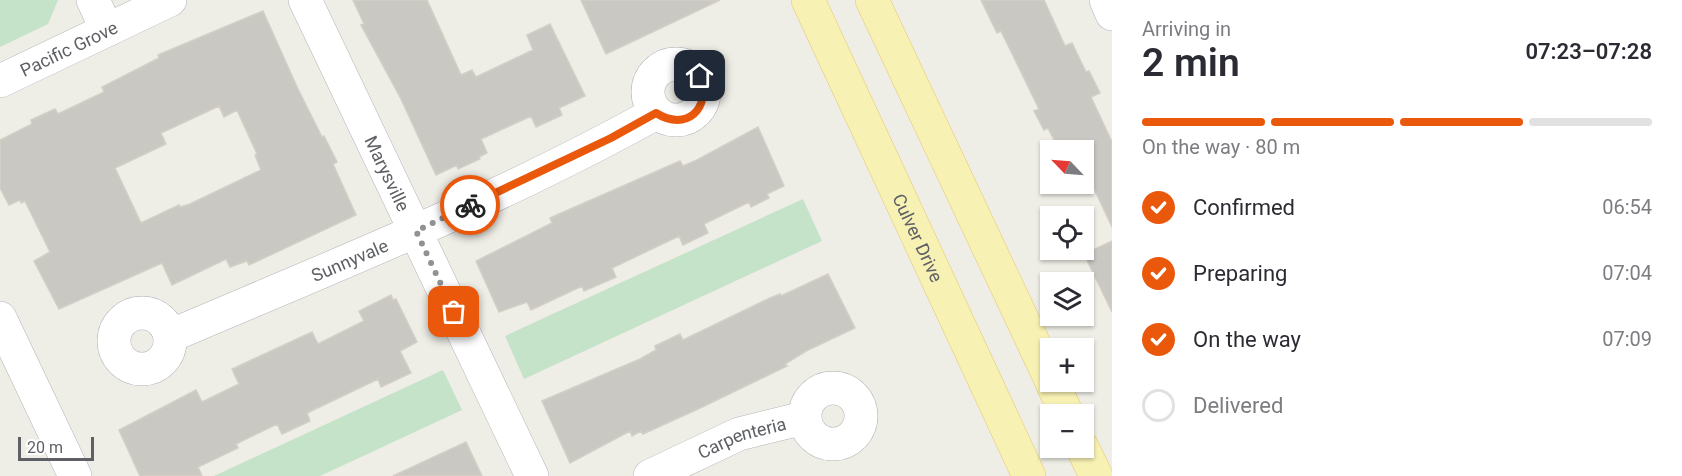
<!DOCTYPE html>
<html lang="en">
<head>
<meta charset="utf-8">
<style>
	body { margin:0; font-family:Roboto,sans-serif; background:#f7f7f7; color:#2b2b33; height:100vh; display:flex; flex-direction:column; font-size:22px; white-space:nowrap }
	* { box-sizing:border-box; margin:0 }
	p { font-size:20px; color:#7c7c81 }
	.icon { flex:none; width:33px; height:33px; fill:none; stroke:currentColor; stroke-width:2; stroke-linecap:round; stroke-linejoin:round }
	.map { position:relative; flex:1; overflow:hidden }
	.details { display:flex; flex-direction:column; background:#fff; width:570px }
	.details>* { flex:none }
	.needle { width:39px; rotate:295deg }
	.fabs { position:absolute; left:1040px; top:140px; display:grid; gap:12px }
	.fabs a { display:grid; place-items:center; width:54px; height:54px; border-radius:0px; background:#fff; box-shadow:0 2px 4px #0004; font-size:30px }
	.scale { position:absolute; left:18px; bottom:15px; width:76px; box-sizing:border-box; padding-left:6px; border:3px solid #5e6065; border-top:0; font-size:16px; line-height:21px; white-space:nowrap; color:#5e6065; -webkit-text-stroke:4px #fff; paint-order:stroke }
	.pin { position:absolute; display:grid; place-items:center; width:51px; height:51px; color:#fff; margin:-26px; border-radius:12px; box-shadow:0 3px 9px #0006 }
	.courier { position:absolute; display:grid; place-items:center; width:60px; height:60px; margin:-30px; border:4px solid #ea580c; border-radius:50%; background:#fff; color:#222; box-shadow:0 2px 8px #0007 }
	.overview em { font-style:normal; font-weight:600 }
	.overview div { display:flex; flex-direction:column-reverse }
	.overview { display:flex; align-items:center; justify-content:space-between; height:102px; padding:0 30px }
	h1 { font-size:39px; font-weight:600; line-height:45px }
	.bar { display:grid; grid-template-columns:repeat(4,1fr); gap:9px 6px; align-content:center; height:72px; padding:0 30px }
	.bar i { height:8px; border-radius:4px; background:#e1e1e2 }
	.bar .on { background:#ea580c }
	.bar p { grid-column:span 4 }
	ol { padding:0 30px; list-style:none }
	li { display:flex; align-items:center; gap:18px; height:66px }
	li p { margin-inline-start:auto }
	li .icon { padding:6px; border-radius:50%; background:#ea580c; color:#fff; stroke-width:4 }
	li:last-child { color:#7c7c81 }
	li i { width:33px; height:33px; border:3px solid #e1e1e2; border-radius:50% }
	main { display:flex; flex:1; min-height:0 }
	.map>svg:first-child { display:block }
	.green { fill:#c5e3c8 }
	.building { fill:#cac8c3; stroke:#d3cfc5; stroke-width:1.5; fill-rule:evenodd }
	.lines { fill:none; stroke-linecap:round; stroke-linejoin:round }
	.minor-casing { stroke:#b3b5b9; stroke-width:34 }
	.major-casing { stroke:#e3ca6b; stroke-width:34 }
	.minor { stroke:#fff; stroke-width:33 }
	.major { stroke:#f7f1b3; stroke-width:33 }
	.done { stroke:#909192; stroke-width:6; stroke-dasharray:0 10.8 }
	.route { stroke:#ea580c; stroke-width:8 }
	.labels { text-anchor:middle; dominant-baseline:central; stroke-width:5; stroke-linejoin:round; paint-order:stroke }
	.street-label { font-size:18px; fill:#5e6065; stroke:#fff }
</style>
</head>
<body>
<main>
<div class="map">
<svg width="1112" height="476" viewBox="0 0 1112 476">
	<rect width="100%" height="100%" fill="#eeede6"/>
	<!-- green -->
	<path class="green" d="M0,0h58l-10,24 -48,23z
		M803,199l19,42 -298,138 -19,-43z
		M443,370l19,40 -142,66h-106z"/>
	<!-- building -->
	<path class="building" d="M353,0h74l34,75 11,-5 4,7 57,-27 -6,-15 23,-11 35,72 -26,12 3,7 -26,12 -5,-11 -50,23 6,14 -8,4 1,2 -22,10 -1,-4 -21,10 -35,-76 -40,-74 3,-1z
		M581,0h139l-114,54z
		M981,0h63l21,46 7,-3 14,29 3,-1 11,22 -9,4 21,45v85l-29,-62v-15h-7l-4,-9 -14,7 -10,-20 -4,2 -10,-19 5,-2 -38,-78 -4,2z
		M263,11l34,76 25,50 2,-1 13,26 -4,2 23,51 -107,50 -2,-4 -17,6 -4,-8 -54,26 -10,-22 -103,46 -25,-48 16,-9 -25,-51 -4,2 -1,-3 -11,5 -9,-17v-48l32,-16 -1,-4 24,-11 3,5 46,-22 -2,-5 57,-29 -1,-3zM219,106l5,11 13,-7 20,44 -2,1 6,15 -71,34 -10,3 -1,-2 -38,18 -26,-55 51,-24 -5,-11z
		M758,127l26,59 -17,8 2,4 -18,9 -2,-5 -45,22 4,9 -25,12 -4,-9 -67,32 4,9 -32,14 -2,-5 -51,24 -4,-8 -28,10 -23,-51 76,-38 -2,-5 130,-57 3,5 14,-6z
		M1112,241v71l-28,-58z
		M828,274l27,54 -49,23 -21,13 2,2 -89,43 -55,25 -2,-3 -9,5 -2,-5 -60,32 -28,-62 98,-42 16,-9 -1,-4 25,-12 3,6 85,-41 12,-5 1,2z
		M391,295l2,5 3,-1 21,43 -17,9 11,22 -30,14 -3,-8 -71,34 3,8 -28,13 -5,-10 -41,20 2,4 -40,19 4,9h-62l-21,-46 77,-40 6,12 37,-18 -7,-15 80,-37 6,12 46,-23 -5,-10z
		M466,442l16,34h-89z"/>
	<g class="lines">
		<defs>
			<g id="minor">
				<path d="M93,0l14,30"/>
				<path id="s1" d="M305,0l227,476"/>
				<path d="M1106,0l6,14"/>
				<circle cx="676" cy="92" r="28"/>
				<path id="s2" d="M0,81l170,-81"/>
				<circle cx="142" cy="341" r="28"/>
				<path d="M0,318l75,158"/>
				<path id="s3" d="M170,336c164,-70 330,-136 486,-223"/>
				<circle cx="833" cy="416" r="28"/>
				<path id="s4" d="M650,476l89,-42 65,-16"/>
			</g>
			<g id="major">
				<path id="s5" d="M808,0l221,476"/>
				<path d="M872,0l178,378"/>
				<path d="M1051,381l16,33"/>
				<path d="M1082,447l14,29"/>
			</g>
		</defs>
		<!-- minor casing -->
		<use href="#minor" class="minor-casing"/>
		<!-- major casing -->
		<use href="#major" class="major-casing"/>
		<!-- minor -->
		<use href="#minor" class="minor"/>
		<!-- major -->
		<use href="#major" class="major"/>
	</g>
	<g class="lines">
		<!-- done -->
		<path class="done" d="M454,312l-38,-81 54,-26"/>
		<!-- route -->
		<path class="route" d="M470,205l141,-67 45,-25c30,19 56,-4 44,-37"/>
	</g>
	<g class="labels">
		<!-- street labels -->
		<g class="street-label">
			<text stroke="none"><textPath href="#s2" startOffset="76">Pacific Grove</textPath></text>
			<text stroke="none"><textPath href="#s1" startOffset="192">Marysville</textPath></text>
			<text stroke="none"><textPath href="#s5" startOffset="262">Culver Drive</textPath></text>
			<text stroke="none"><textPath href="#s3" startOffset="195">Sunnyvale</textPath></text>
			<text stroke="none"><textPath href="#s4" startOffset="100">Carpenteria</textPath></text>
		</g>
	</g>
</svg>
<div class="fabs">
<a><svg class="needle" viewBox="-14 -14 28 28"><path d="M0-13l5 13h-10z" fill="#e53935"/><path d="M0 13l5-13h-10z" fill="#7c7c81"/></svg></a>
<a><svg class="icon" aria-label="locate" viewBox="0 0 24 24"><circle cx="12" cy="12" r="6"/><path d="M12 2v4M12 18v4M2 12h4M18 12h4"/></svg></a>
<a><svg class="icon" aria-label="layers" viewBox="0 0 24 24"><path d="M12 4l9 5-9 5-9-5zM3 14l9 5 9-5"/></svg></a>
<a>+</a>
<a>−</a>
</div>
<div class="scale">20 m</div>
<div class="pin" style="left:454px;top:312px;background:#ea580c"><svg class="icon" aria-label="bag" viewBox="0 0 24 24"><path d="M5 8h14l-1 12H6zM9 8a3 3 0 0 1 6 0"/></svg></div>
<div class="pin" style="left:700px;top:76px;background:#1f2937"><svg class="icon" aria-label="home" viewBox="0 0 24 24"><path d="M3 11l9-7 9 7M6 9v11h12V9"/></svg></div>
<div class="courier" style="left:470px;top:205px"><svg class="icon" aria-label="bike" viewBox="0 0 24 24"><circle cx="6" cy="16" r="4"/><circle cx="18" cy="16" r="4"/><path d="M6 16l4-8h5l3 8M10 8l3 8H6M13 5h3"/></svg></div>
</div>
<section class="details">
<div class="overview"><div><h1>2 min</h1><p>Arriving in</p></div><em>07:23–07:28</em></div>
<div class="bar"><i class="on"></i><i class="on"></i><i class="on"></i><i></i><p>On the way · 80 m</p></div>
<ol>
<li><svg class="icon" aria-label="check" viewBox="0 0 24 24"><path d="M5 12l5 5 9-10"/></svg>Confirmed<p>06:54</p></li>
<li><svg class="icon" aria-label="check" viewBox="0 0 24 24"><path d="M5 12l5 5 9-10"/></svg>Preparing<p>07:04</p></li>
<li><svg class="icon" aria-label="check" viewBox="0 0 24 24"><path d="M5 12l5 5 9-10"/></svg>On the way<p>07:09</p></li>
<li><i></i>Delivered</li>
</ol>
</section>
</main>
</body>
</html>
